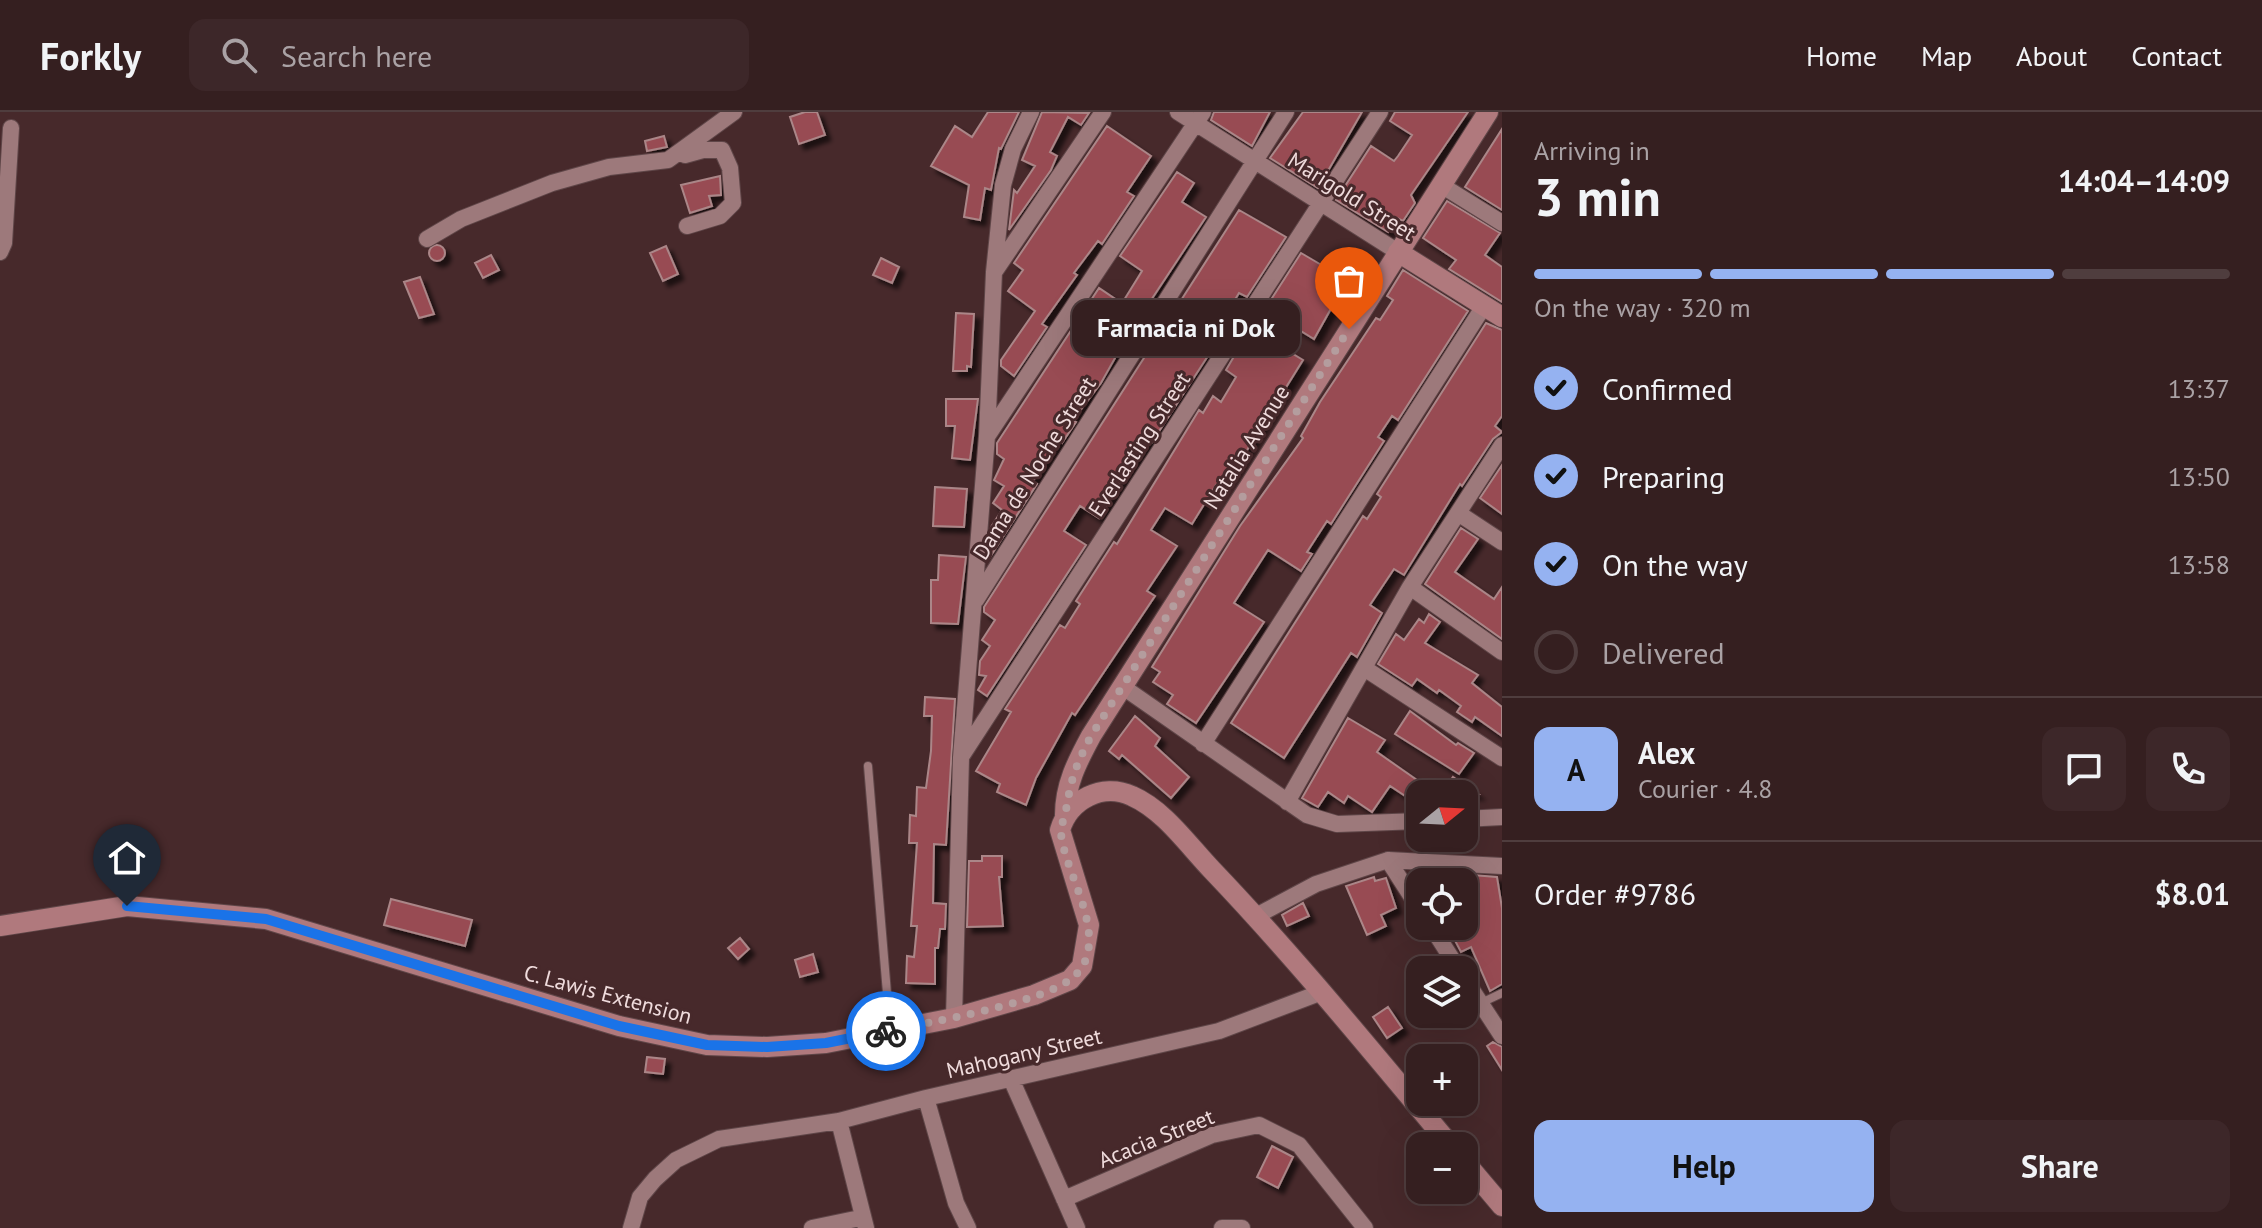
<!DOCTYPE html>
<html lang="en">
<head>
<meta charset="utf-8">
<style>
	body { margin:0; font-family:"PT Sans",sans-serif; background:#3d2729; color:#f1f3f6; height:100vh; display:flex; flex-direction:column; font-size:30px; white-space:nowrap }
	* { box-sizing:border-box; margin:0 }
	p { font-size:26px; color:#aaa2a5 }
	.icon { flex:none; width:44px; height:44px; fill:none; stroke:currentColor; stroke-width:2; stroke-linecap:round; stroke-linejoin:round }
	.map { position:relative; flex:1; overflow:hidden }
	.drawer { display:flex; flex-direction:column; background:#351f20; width:760px }
	.drawer>* { flex:none }
	.needle { width:52px; rotate:72deg }
	.controls { position:absolute; left:1406px; top:668px; display:grid; gap:16px }
	.controls a { display:grid; place-items:center; width:72px; height:72px; border-radius:16px; background:#351f20; box-shadow:0 8px 32px #0002,0 0 0 2px #4f3d3e; font-size:40px }
	.pin { position:absolute; display:grid; place-items:center; width:68px; height:68px; color:#fff; margin:-82px -34px; border-radius:50% 50% 50% 0; rotate:-45deg; box-shadow:0 0 8px #0007 }
	.pin .icon { rotate:45deg }
	.courier { position:absolute; display:grid; place-items:center; width:80px; height:80px; margin:-40px; border:6px solid #1a73e8; border-radius:50%; background:#fff; color:#222; box-shadow:0 2px 10px #0007 }
	.bubble { position:absolute; height:56px; border-radius:16px; background:#351f20; box-shadow:0 8px 32px #0002,0 0 0 2px #4f3d3e; font-size:26px; font-weight:800; line-height:56px; text-align:center }
	.overview em { font-style:normal; font-weight:800 }
	.overview div { display:flex; flex-direction:column-reverse }
	.overview { display:flex; align-items:center; justify-content:space-between; height:136px; padding:0 32px }
	h1 { font-size:52px; font-weight:800; line-height:60px }
	.bar { display:grid; grid-template-columns:repeat(4,1fr); gap:12px 8px; align-content:center; height:96px; padding:0 32px }
	.bar i { height:10px; border-radius:6px; background:#4f3d3e }
	.bar .selected { background:#95b2f1 }
	.bar p { grid-column:span 4 }
	.line { display:flex; align-items:center; gap:20px; padding:0 32px; border-top:2px solid #4f3d3e }
	.line div { flex:1 }
	.round { display:grid; place-items:center; flex:none; width:84px; height:84px; border-radius:16px; background:#3d2729 }
	ol { padding:0 32px; list-style:none }
	li { display:flex; align-items:center; gap:24px; height:88px }
	li p { margin-inline-start:auto }
	li .icon { padding:8px; border-radius:50%; background:#95b2f1; color:#111; stroke-width:4 }
	li:last-child { color:#aaa2a5 }
	li i { width:44px; height:44px; border:4px solid #4f3d3e; border-radius:50% }
	.action { display:flex; gap:16px; margin-top:auto; padding:16px 32px }
	.action a { flex:1; height:92px; border-radius:16px; background:#95b2f1; color:#111; font-size:32px; font-weight:800; line-height:92px; text-align:center }
	.action a+a { background:#3d2729; color:#f1f3f6 }
	header { display:flex; align-items:center; gap:48px; box-sizing:border-box; height:112px; padding:0 40px; background:#351f20; border-bottom:2px solid #4f3d3e }
	header strong { font-size:38px }
	nav { display:flex; gap:44px; margin-inline-start:auto; font-size:28px }
	.search { width:560px; height:72px; background:#3d2729; display:flex; align-items:center; gap:20px; box-sizing:border-box; padding:0 28px; border-radius:16px; color:#aaa2a5; font-size:30px }
	main { display:flex; flex:1; min-height:0 }
	.map>svg:first-child { display:block }
	.building { fill:#984c53; stroke:#ab8688; stroke-width:2; filter:url(#shadow) }
	.lines { fill:none; stroke-linecap:round; stroke-linejoin:round }
	.lane-casing { stroke:#5f4648; stroke-width:10 }
	.street-casing { stroke:#5f4648; stroke-width:18 }
	.secondary-casing { stroke:#5f4648; stroke-width:22 }
	.lane { stroke:#9d797b; stroke-width:8 }
	.street { stroke:#9d797b; stroke-width:16 }
	.secondary { stroke:#b0797d; stroke-width:20 }
	.done { stroke:#b49d9e; stroke-width:8; stroke-dasharray:0 14.4 }
	.route { stroke:#1a73e8; stroke-width:10 }
	.labels { text-anchor:middle; dominant-baseline:central; stroke-width:6; stroke-linejoin:round; paint-order:stroke }
	.street-label { font-size:22px; fill:#efdbdc; stroke:#47292b }
</style>
</head>
<body>
<header>
<strong>Forkly</strong>
<div class="search"><svg class="icon" aria-label="search" viewBox="0 0 24 24"><circle cx="10" cy="10" r="6"/><path d="M15 15l6 6"/></svg>Search here</div>
<nav><a>Home</a><a>Map</a><a>About</a><a>Contact</a></nav>
</header>
<main>
<div class="map">
<svg width="1502" height="1116" viewBox="0 0 1502 1116">
	<defs>
		<filter id="shadow"><feDropShadow dx="5.5" dy="5.5" stdDeviation="2" flood-color="#0009"/></filter>
	</defs>
	<rect width="100%" height="100%" fill="#47292b"/>
	<!-- building -->
	<path class="building" d="M805,0h12l8,23 -26,9 -9,-27z
		M988,0h31l-18,37 -2,-1 -8,42 -6,-2 -5,32 -16,-3 5,-32 -38,-19 24,-40 17,11z
		M1042,0l47,1 -8,12 -13,-8 -18,35 7,4 -6,14 -42,60 5,-40 3,3 18,-27 -13,-6z
		M1214,0h56l-18,34 -41,-26z
		M1303,0h59l-44,76 -48,-30z
		M1395,0h73l-57,83 4,8 -12,18 -6,-3 -9,14 -52,-32 35,-54 23,15 4,-5 14,-21 -22,-14z
		M1107,14l44,30 -24,36 7,4 -32,48 -4,-3 -24,32 3,2 -35,49 5,3 -33,49 -13,-10v-6l34,-49 -27,-20 15,-21 -9,-7z
		M1502,17v81l-37,-23z
		M664,24l3,11 -20,4 -2,-10z
		M1177,60l17,11 -12,19 24,15 -78,118 -27,48 -28,37 3,2 -14,21 -4,-2 -25,40 4,3 -47,73 -1,-9 7,-11 -6,-4 1,-6 11,-17 -9,-7 11,-17 -10,-6 10,-21 -7,-5v-11l102,-155 21,14 4,-2 18,-29 -22,-15z
		M720,64l1,19 -12,1 3,10 -22,7 -9,-28z
		M1447,89l53,32 -15,22 17,12v35l-53,-33 7,-9 -33,-22z
		M1239,98l47,27 -39,60 -8,-4 -12,20 6,4 -14,22 -67,103 -3,-2 -27,39 -23,39 -19,-12 -16,25 22,14 -99,151 -9,-6 8,-14 -7,-1 1,-14 10,-15 -8,-6 13,-20 -11,-8v-5z
		M429 141a8 8 0 1 1 16 0a8 8 0 1 1-16 0Z
		M666,134l12,28 -15,7 -13,-28z
		M1301,141l46,27 -33,59 -49,-30z
		M491,143l8,15 -16,8 -8,-15z
		M881,146l18,9 -7,16 -19,-8z
		M1403,158l65,41 -70,109 -6,-4 -14,21 6,4 -53,83 -4,-3 -20,31 5,2 -11,17 -33,-21 -34,53 30,19 -68,101 -29,-19 6,-9 -20,-13 7,-10 -8,-5 88,-141 63,-88 -2,-2 19,-34 56,-84 4,2 13,-20 -6,-4z
		M420,165l14,37 -15,4 -15,-36z
		M956,201l18,1 -3,53 -4,-1v5h-14z
		M1486,211l16,7v86l-7,10 7,6 -9,7 -31,47 -2,-2 -56,91 -10,-6 -24,36 12,8 -25,44 -6,-4 -67,105 -53,-35 132,-207 4,3 14,-22 -4,-3z
		M1255,219l48,29 -67,108 -15,20 -5,-3 -24,39 -27,-16 -14,22 26,16 -30,45 8,5 -80,119 -3,-2 -36,65 -10,27 -29,-13 3,-8 -24,-13 35,-59 -6,-3 55,-84 5,3 15,-24 -4,-3 38,-59 3,2 82,-134 4,3 10,-17 8,6 15,-25 -10,-7 10,-17 5,3z
		M946,287h32l-8,61 -18,-2 3,-32h-9z
		M1502,353v49l-22,-16z
		M935,375l32,2 -3,38 -31,-1z
		M1461,416l17,11 -23,33 39,27 8,-12v52l-77,-55z
		M939,443l27,2 -8,67 -27,-1v-43h7z
		M1429,502l11,8 -15,21 53,32 -6,8 30,24v29l-27,-19 -3,5 -15,-10 4,-6 -22,-16 -2,3 -20,-14 -5,7 -34,-22 18,-30 8,6 15,-21 5,4z
		M925,585l30,2 -9,146 -12,-1 -1,59 13,1 -1,25h-5l-2,19h-3v36l-29,-1 1,-27 7,1 3,-31h-6l6,-83h-8l1,-28 6,1 1,-29 9,1 5,-37 1,-35h-8z
		M1410,599l46,34 2,-2 16,10 -15,21 -64,-40z
		M1135,604l25,22 -5,8 34,31 -18,21 -49,-43 -3,4 -10,-8z
		M1348,606l37,22 -8,12 60,42h-17v12l-30,-20 -18,26 -24,-16 -4,7 -16,-11 -10,15 -16,-9z
		M1453,665l25,17h-37z
		M982,744h20v21h-3l4,49 -36,1 2,-66h13z
		M1472,763l25,2 5,31v76l-12,7 -19,-44 -10,5 -11,-21 14,-5v-48z
		M1374,765l1,4 11,-3 10,30 -15,7 5,11 -19,9 -21,-49z
		M391,787l81,21 -7,26 -81,-21z
		M1303,791l6,13 -22,10 -5,-11z
		M740,826l9,11 -11,10 -10,-11z
		M813,842l5,18 -18,5 -5,-17z
		M1388,895l14,21 -15,10 -14,-21z
		M1493,930l9,5v23l-15,-24z
		M647,945l18,2 -2,15 -18,-2z
		M1272,1034l21,11 -15,31 -21,-11z"/>
	<g class="lines">
		<defs>
			<path id="lane" d="M868,654l22,263
				M1481,891l21,-10"/>
			<path id="street" d="M1178,0l220,140
				M685,43l18,-5h19l8,18 3,35 -13,13 -33,10
				M1441,73l61,38
				M427,127l34,-20 91,-36 57,-16 59,-7 66,-48
				M0,140l4,-9 7,-115
				M995,159l108,-159
				M988,323l215,-323
				M1458,401l44,29
				M1410,475l92,65
				M976,488l310,-488
				M1364,556l138,90
				M1123,575l184,128 30,9 83,-3
				M1203,632l281,-438
				M961,645l419,-645
				M1287,690l123,-215 92,-142
				M1464,707l38,-2
				M1388,748l32,50
				M1256,804l60,-32 72,-24 114,6
				M1431,814l28,44
				M1464,866l38,58
				M954,906l7,-260 26,-322 7,-164 9,-87 10,-36 18,-37
				M1012,969l65,147
				M926,986l30,105 12,25
				M839,1009l27,107
				M1064,1087l148,-64 47,-10 40,20 66,83
				M631,1116l9,-31 15,-18 21,-19 43,-21 120,-18 87,-23 293,-67 103,-39
				M812,1116l48,-10
				M1222,1116h20"/>
			<path id="secondary" d="M1398,140l104,65
				M1065,703c0,-30 12,-53 26,-79l397,-624
				M0,814l127,-20 139,13 353,107 88,19 60,2 59,-4 128,-25 80,-23 36,-15 12,-14 7,-41 -29,-95c9,-30 42,-48 72,-34 32,14 56,49 80,74 84,88 161,183 239,276
				M1464,1049l38,45"/>
		</defs>
		<!-- lane casing -->
		<use href="#lane" class="lane-casing"/>
		<!-- street casing -->
		<use href="#street" class="street-casing"/>
		<!-- secondary casing -->
		<use href="#secondary" class="secondary-casing"/>
		<!-- lane -->
		<use href="#lane" class="lane"/>
		<!-- street -->
		<use href="#street" class="street"/>
		<!-- secondary -->
		<use href="#secondary" class="secondary"/>
	</g>
	<g class="lines">
		<!-- done -->
		<path class="done" d="M886,919c45,-9 146,-26 182,-50 50,-34 -4,-106 -7,-148 -1,-6 2,-11 4,-17 6,-37 9,-47 26,-80l258,-407"/>
		<!-- route -->
		<path class="route" d="M127,794l139,13 353,107 88,19 60,2 59,-4 60,-12"/>
	</g>
	<g class="labels">
		<!-- street labels -->
		<g class="street-label">
			<text transform="translate(1352 84) rotate(32)">Marigold Street</text>
			<text transform="translate(1139 332) rotate(-57)">Everlasting Street</text>
			<text transform="translate(1246 335) rotate(-58)">Natalia Avenue</text>
			<text transform="translate(1034 356) rotate(-58)">Dama de Noche Street</text>
			<text transform="translate(608 882) rotate(15)">C. Lawis Extension</text>
			<text transform="translate(1024 941) rotate(-13)">Mahogany Street</text>
			<text transform="translate(1156 1026) rotate(-22)">Acacia Street</text>
		</g>
	</g>
</svg>
<div class="controls">
<a><svg class="needle" viewBox="-14 -14 28 28"><path d="M0-13l5 13h-10z" fill="#e53935"/><path d="M0 13l5-13h-10z" fill="#aaa2a5"/></svg></a>
<a><svg class="icon" aria-label="locate" viewBox="0 0 24 24"><circle cx="12" cy="12" r="6"/><path d="M12 2v4M12 18v4M2 12h4M18 12h4"/></svg></a>
<a><svg class="icon" aria-label="layers" viewBox="0 0 24 24"><path d="M12 4l9 5-9 5-9-5zM3 14l9 5 9-5"/></svg></a>
<a>+</a>
<a>−</a>
</div>
<div class="pin" style="left:1349px;top:217px;background:#ea580c"><svg class="icon" aria-label="bag" viewBox="0 0 24 24"><path d="M5 8h14l-1 12H6zM9 8a3 3 0 0 1 6 0"/></svg></div>
<div class="pin" style="left:127px;top:794px;background:#1f2937"><svg class="icon" aria-label="home" viewBox="0 0 24 24"><path d="M3 11l9-7 9 7M6 9v11h12V9"/></svg></div>
<div class="courier" style="left:886px;top:919px"><svg class="icon" aria-label="bike" viewBox="0 0 24 24"><circle cx="6" cy="16" r="4"/><circle cx="18" cy="16" r="4"/><path d="M6 16l4-8h5l3 8M10 8l3 8H6M13 5h3"/></svg></div>
<div class="bubble" style="left:1072px;top:188px;width:228px">Farmacia ni Dok</div>
</div>
<section class="drawer">
<div class="overview"><div><h1>3 min</h1><p>Arriving in</p></div><em>14:04–14:09</em></div>
<div class="bar"><i class="selected"></i><i class="selected"></i><i class="selected"></i><i></i><p>On the way · 320 m</p></div>
<ol>
<li><svg class="icon" aria-label="check" viewBox="0 0 24 24"><path d="M5 12l5 5 9-10"/></svg>Confirmed<p>13:37</p></li>
<li><svg class="icon" aria-label="check" viewBox="0 0 24 24"><path d="M5 12l5 5 9-10"/></svg>Preparing<p>13:50</p></li>
<li><svg class="icon" aria-label="check" viewBox="0 0 24 24"><path d="M5 12l5 5 9-10"/></svg>On the way<p>13:58</p></li>
<li><i></i>Delivered</li>
</ol>
<div class="line" style="height:144px"><b class="round" style="background:#95b2f1;color:#111">A</b><div><b>Alex</b><p>Courier · 4.8</p></div><a class="round"><svg class="icon" aria-label="chat" viewBox="0 0 24 24"><path d="M4 5h16v11H9l-5 4z"/></svg></a><a class="round"><svg class="icon" aria-label="phone" viewBox="0 0 24 24"><path d="M5 4h4l2 5-3 2q2 4 5 5l2-3 5 2v4C11 20 4 13 5 4z"/></svg></a></div>
<div class="line" style="height:104px"><div>Order #9786</div><b>$8.01</b></div>
<div class="action"><a>Help</a><a>Share</a></div>
</section>
</main>
</body>
</html>
